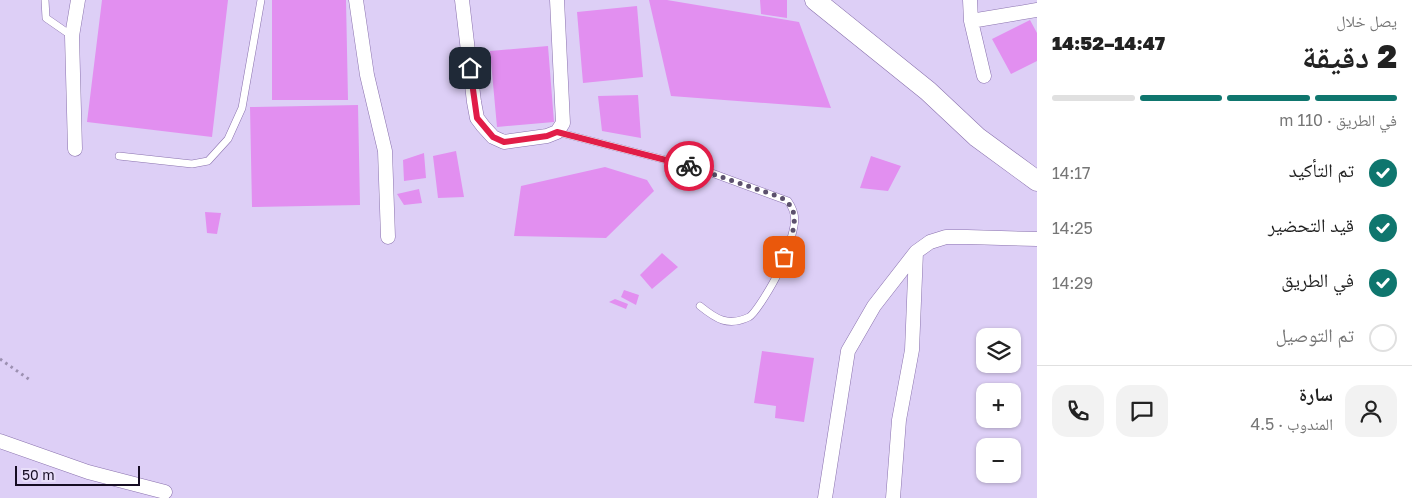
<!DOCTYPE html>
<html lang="ar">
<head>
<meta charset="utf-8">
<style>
	body { margin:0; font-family:"Golos Text","Noto Naskh Arabic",sans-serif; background:#f2f2f2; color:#222; direction:rtl; height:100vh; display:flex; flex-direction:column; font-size:19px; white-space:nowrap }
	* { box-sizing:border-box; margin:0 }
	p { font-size:16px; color:#767676 }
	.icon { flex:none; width:28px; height:28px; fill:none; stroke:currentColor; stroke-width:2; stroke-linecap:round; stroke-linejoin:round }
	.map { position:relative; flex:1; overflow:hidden; direction:ltr }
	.panel { display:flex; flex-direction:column; background:#fff; width:375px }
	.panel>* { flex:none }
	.controls { position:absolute; left:976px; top:328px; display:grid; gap:10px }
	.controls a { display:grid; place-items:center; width:45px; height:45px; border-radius:10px; background:#fff; box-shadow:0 1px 4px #0004; font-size:25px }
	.scale { position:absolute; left:15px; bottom:12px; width:125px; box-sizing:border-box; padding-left:5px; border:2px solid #160d23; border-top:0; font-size:14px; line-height:18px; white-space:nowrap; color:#160d23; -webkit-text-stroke:4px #e8def9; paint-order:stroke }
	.pin { position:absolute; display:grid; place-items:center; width:42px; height:42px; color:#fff; margin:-21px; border-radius:10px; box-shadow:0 2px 8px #0006 }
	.courier { position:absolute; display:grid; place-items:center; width:50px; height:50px; margin:-25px; border:4px solid #e11d48; border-radius:50%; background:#fff; color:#222; box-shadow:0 1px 6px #0007 }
	.headline em { font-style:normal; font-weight:800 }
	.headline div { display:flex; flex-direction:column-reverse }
	.headline { display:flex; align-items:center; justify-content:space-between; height:85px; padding:0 15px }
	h1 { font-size:32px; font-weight:800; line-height:38px }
	.bar { display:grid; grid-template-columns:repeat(4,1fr); gap:8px 5px; align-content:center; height:60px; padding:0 15px }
	.bar i { height:6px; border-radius:4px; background:#e0e0e0 }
	.bar .active { background:#0f766e }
	.bar p { grid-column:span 4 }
	.line { display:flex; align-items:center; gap:12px; padding:0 15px; border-top:1px solid #e0e0e0 }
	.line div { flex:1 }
	.round { display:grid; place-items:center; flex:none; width:52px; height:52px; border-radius:15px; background:#f2f2f2 }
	ol { padding:0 15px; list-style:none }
	li { display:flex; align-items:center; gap:15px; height:55px }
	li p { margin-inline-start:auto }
	li .icon { padding:5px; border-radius:50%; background:#0f766e; color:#fff; stroke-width:4 }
	li:last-child { color:#767676 }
	li i { width:28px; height:28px; border:2px solid #e0e0e0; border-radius:50% }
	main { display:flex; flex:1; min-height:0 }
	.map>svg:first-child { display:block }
	.building { fill:#e28ff0 }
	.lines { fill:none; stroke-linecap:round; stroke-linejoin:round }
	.lane-casing { stroke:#8a72ae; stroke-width:8 }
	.street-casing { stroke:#8a72ae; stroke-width:15 }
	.secondary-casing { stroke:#8a72ae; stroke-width:21 }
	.path { stroke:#9c90b1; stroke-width:3; stroke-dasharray:2.5 4; stroke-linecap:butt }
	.lane { stroke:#fff; stroke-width:7 }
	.street { stroke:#fff; stroke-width:14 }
	.secondary { stroke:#fff; stroke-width:20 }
	.done { stroke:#5c516d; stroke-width:5; stroke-dasharray:0 9 }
	.route { stroke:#e11d48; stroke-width:6 }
</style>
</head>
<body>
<main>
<section class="panel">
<div class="headline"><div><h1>2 دقيقة</h1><p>يصل خلال</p></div><em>14:47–14:52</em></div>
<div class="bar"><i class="active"></i><i class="active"></i><i class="active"></i><i></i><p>في الطريق · 110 m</p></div>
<ol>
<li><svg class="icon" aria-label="check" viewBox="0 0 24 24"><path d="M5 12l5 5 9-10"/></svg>تم التأكيد<p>14:17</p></li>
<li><svg class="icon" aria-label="check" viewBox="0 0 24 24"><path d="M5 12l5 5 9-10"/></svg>قيد التحضير<p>14:25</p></li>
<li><svg class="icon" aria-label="check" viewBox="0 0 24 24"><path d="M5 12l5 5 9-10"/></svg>في الطريق<p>14:29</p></li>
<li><i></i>تم التوصيل</li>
</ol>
<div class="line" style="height:90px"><a class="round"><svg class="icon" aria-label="person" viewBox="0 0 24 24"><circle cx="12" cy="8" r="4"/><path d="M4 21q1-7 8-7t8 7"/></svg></a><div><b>سارة</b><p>المندوب · 4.5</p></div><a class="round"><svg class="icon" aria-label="chat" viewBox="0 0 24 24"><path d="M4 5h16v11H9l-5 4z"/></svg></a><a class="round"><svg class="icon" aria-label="phone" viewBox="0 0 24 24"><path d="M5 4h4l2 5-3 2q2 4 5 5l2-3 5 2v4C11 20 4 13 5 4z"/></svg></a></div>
</section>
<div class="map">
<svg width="1037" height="498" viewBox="0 0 1037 498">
	<rect width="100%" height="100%" fill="#ddcff6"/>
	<!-- building -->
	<path class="building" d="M102,0h126l-16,137 -125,-15z
		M272,0h74l2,100h-76z
		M649,0h18l132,22 32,86 -160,-12z
		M760,0h27v18l-26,-4z
		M637,6l6,71 -60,6 -6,-71z
		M1030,20l7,13v28l-26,13 -19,-35z
		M548,46l6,76 -57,5 -7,-76z
		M638,95l3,43 -39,-7 -4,-35z
		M358,105l2,100 -108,2 -2,-100z
		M456,151l8,46 -26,1 -5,-42z
		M424,153l2,25 -22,3 -1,-21z
		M871,156l30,10 -13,25 -28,-3z
		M605,167l42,13 7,11 -48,47 -92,-2 7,-50z
		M419,189l3,14 -18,2 -7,-11z
		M205,212l16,1 -4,21 -10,-1z
		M662,253l16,14 -26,22 -12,-14z
		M624,290l15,5 -3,10 -15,-8z
		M615,299l13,5 -2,5 -17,-7z
		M762,351l52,7 -10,64 -29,-4 1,-12 -22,-3z"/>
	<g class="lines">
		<defs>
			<path id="lane" d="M45,0l1,18 26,18
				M557,132l144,37 87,32c5,7 8,16 6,25 -2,12 -11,36 -16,47 -4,9 -22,40 -29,44 -21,10 -33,2 -49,-11
				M119,156l73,8 16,-3 20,-22 14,-31 19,-108"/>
			<path id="street" d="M356,0l11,75 18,76 3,86
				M462,0l12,102 3,16 6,8 10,11 11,5 43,-6 10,-4 6,-9 -6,-123
				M970,0l1,21 13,55
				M971,21l66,-11
				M75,149l-3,-113 6,-36
				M0,441l88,31 77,20
				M825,498l23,-147 26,-45 42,-54 14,-10 16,-5h21l70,2
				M893,498l6,-78 13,-70 4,-98"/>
			<path id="secondary" d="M815,0l113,91 49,46 60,44"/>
		</defs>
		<!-- lane casing -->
		<use href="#lane" class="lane-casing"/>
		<!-- street casing -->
		<use href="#street" class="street-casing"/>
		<!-- secondary casing -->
		<use href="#secondary" class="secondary-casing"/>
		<!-- path -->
		<path class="path" d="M0,359l30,21"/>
		<!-- lane -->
		<use href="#lane" class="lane"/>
		<!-- street -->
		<use href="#street" class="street"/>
		<!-- secondary -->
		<use href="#secondary" class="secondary"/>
	</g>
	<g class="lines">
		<!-- done -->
		<path class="done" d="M689,166l91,31c25,13 11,40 4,60"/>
		<!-- route -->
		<path class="route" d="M470,68l7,50 16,19 11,5 43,-6 10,-4 132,34"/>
	</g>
</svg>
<div class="controls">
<a><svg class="icon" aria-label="layers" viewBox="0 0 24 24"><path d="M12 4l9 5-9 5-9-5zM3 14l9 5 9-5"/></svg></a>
<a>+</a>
<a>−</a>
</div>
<div class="scale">50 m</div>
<div class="pin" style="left:784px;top:257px;background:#ea580c"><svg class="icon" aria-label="bag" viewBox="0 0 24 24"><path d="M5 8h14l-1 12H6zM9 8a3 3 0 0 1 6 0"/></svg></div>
<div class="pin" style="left:470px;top:68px;background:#1f2937"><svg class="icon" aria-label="home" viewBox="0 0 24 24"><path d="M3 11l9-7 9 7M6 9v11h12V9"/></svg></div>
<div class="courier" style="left:689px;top:166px"><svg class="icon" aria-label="bike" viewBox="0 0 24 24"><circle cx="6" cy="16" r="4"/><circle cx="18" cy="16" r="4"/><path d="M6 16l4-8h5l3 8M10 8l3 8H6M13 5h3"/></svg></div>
</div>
</main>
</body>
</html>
